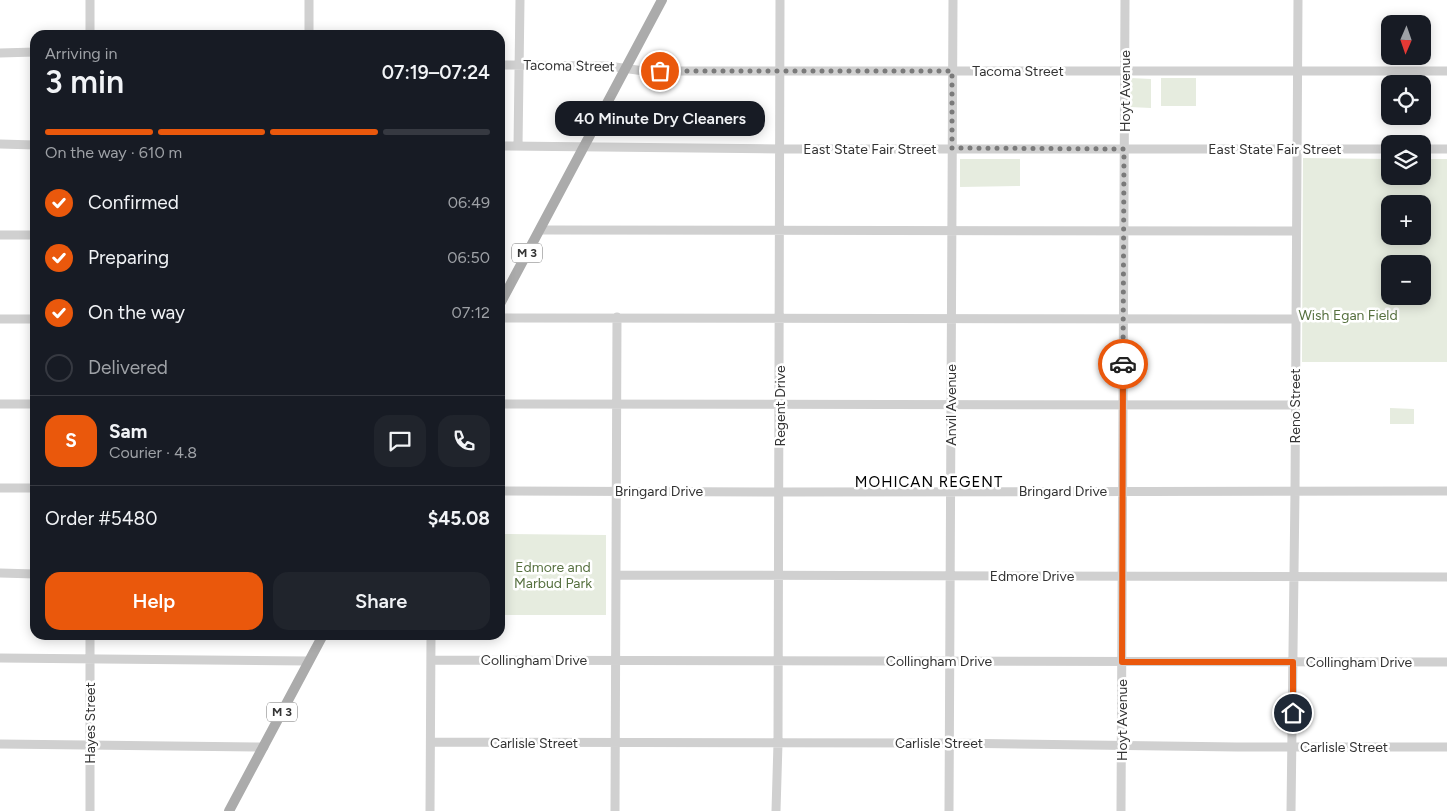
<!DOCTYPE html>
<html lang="en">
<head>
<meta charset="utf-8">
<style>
	body { margin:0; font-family:Figtree,sans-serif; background:#20242c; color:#f1f3f6; height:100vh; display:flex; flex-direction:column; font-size:19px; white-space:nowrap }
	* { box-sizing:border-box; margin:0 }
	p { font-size:16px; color:#9ea1a6 }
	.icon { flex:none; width:28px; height:28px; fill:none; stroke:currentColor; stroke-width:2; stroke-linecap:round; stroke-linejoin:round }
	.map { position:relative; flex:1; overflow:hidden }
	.panel { position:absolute; left:30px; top:30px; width:475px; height:610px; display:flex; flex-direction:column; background:#171b24; border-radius:15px; box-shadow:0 2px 12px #0003 }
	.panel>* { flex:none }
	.needle { width:32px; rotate:182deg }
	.buttons { position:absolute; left:1381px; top:15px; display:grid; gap:10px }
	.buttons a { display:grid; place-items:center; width:50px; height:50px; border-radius:10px; background:#171b24; box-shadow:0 2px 12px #0003; font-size:25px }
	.pin { position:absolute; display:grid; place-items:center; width:42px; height:42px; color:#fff; margin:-21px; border:2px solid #fff; border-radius:50%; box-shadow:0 1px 5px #0007 }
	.courier { position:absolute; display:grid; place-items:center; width:50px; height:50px; margin:-25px; border:4px solid #ea580c; border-radius:50%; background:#fff; color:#222; box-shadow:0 1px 6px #0007 }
	.bubble { position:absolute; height:35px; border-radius:15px; background:#171b24; box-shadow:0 2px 12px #0003; font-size:16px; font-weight:600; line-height:35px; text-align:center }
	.summary em { font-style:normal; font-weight:600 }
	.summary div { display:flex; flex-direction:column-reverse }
	.summary { display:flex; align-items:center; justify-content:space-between; height:85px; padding:0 15px }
	h1 { font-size:32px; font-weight:600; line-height:38px }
	.bar { display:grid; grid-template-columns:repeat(4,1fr); gap:8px 5px; align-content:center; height:60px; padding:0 15px }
	.bar i { height:6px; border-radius:4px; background:#363941 }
	.bar .active { background:#ea580c }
	.bar p { grid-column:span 4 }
	.line { display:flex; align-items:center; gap:12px; padding:0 15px; border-top:1px solid #363941 }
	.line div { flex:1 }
	.round { display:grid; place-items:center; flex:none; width:52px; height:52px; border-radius:15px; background:#20242c }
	ol { padding:0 15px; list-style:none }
	li { display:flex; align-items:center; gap:15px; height:55px }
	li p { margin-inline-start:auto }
	li .icon { padding:5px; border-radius:50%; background:#ea580c; color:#fff; stroke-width:4 }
	li:last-child { color:#9ea1a6 }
	li i { width:28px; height:28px; border:2px solid #363941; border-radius:50% }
	.cta { display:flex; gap:10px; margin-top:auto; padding:10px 15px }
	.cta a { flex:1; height:58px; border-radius:15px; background:#ea580c; color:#fff; font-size:20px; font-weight:600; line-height:58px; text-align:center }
	.cta a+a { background:#20242c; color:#f1f3f6 }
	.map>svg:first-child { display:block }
	.green { fill:#e6ecdf; fill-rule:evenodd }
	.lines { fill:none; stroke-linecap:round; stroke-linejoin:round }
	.minor { stroke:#d0d0d0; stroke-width:9 }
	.major { stroke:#ababab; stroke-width:10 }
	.done { stroke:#7a7a7a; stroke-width:5; stroke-dasharray:0 9 }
	.route { stroke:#ea580c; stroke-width:6 }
	.labels { text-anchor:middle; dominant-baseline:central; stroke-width:5; stroke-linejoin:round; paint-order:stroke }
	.shield { fill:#fff; stroke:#707070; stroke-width:1 }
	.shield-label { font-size:12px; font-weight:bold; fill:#333 }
	.street-label { font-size:14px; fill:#333; stroke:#fff }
	.park-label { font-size:14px; fill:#56703f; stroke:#fff }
	.neighbourhood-label { font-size:15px; letter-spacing:1px; fill:#000; stroke:#fff }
</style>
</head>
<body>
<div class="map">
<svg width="1447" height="811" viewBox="0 0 1447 811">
	<rect width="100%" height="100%" fill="#fff"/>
	<!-- green -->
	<path class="green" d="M1131,78l20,1v29l-21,-1z
		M1161,78h35v28h-35z
		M1303,158l87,1v17h32l1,-17h24v203h-145zM1390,204h32v32h-32zM1390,264h32v32h-32z
		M960,159h60v27l-60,1z
		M1390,408l24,1v15h-24z
		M500,534l106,1v80h-106l1,-54 -1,-1z"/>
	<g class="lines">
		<!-- minor -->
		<path class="minor" d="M90,35v-35
			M309,35v-35
			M0,53l35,-1
			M500,65l108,1 36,5h803
			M0,144l35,1
			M500,146l279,3h611
			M518,146l2,-146
			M1422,149h25
			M540,230l756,1
			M0,235h35
			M500,318l796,1
			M0,319h35
			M0,404h35
			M500,404l795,1
			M0,488h35
			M500,491l279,1 668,-1
			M0,573l35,1
			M616,575l831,2
			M90,635v176
			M0,658l309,3
			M431,660l1016,2
			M431,742l518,1 288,4h210
			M0,744l264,3
			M430,811l1,-176
			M615,811l2,-494
			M776,811l2,-68 2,-743
			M949,811l4,-811
			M1121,811l4,-811
			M1291,811l4,-320 3,-491"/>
		<!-- major -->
		<path class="major" d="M500,304l162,-304
			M229,811l94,-176"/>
	</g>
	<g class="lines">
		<!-- done -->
		<path class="done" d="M660,71h292v77l172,1 -1,215"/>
		<!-- route -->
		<path class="route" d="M1123,364l-1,298h171v51"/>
	</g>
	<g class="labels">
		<!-- shield labels -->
		<g class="shield">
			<rect x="512" y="243.5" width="30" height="19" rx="4"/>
			<rect x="267" y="702.5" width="30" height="19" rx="4"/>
		</g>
		<g class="shield-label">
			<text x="527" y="253">M 3</text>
			<text x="282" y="712">M 3</text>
		</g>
		<!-- street labels -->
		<g class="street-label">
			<text transform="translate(569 66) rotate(1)">Tacoma Street</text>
			<text x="1018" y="71">Tacoma Street</text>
			<text transform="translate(1125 91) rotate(-90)">Hoyt Avenue</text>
			<text x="870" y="149">East State Fair Street</text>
			<text x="1275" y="149">East State Fair Street</text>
			<text transform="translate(951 405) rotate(-90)">Anvil Avenue</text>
			<text transform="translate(780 406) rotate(-90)">Regent Drive</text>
			<text transform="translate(1295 406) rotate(-90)">Reno Street</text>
			<text x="659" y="491">Bringard Drive</text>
			<text x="1063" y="491">Bringard Drive</text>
			<text x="1032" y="576">Edmore Drive</text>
			<text x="534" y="660">Collingham Drive</text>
			<text x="939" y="661">Collingham Drive</text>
			<text x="1359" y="662">Collingham Drive</text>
			<text transform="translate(1122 720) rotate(-90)">Hoyt Avenue</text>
			<text transform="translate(90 723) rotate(-90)">Hayes Street</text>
			<text x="534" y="743">Carlisle Street</text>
			<text x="939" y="743">Carlisle Street</text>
			<text x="1344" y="747">Carlisle Street</text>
		</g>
		<!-- park labels -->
		<g class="park-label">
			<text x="1348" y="315">Wish Egan Field</text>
			<text x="553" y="567">Edmore and<tspan x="553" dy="16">Marbud Park</tspan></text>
		</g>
		<!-- neighbourhood labels -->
		<g class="neighbourhood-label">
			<text x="929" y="482">MOHICAN REGENT</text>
		</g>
	</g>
</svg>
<div class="buttons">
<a><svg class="needle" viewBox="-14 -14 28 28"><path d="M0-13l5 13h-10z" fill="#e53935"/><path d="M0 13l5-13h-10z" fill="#9ea1a6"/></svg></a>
<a><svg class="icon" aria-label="locate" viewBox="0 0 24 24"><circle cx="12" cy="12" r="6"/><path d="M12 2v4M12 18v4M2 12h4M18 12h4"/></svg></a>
<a><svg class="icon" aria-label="layers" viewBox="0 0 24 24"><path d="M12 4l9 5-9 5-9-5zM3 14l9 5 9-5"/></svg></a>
<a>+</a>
<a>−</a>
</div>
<div class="pin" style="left:660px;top:71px;background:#ea580c"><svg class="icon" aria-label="bag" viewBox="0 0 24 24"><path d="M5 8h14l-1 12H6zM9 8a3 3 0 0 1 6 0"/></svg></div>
<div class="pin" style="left:1293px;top:713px;background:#1f2937"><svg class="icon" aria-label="home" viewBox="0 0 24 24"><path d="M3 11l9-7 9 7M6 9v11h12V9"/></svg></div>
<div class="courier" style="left:1123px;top:364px"><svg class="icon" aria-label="car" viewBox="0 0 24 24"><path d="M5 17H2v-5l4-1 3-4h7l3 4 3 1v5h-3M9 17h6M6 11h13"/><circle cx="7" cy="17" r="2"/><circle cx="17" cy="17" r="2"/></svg></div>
<div class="bubble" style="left:555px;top:101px;width:210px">40 Minute Dry Cleaners</div>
<section class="panel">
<div class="summary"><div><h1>3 min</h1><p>Arriving in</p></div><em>07:19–07:24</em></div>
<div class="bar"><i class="active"></i><i class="active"></i><i class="active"></i><i></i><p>On the way · 610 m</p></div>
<ol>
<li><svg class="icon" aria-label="check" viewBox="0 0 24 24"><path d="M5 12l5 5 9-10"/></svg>Confirmed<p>06:49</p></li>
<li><svg class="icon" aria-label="check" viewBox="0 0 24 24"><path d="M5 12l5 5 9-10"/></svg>Preparing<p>06:50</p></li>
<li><svg class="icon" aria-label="check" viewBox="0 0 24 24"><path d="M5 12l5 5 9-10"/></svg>On the way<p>07:12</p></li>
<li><i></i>Delivered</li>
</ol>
<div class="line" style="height:90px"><b class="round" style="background:#ea580c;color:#fff">S</b><div><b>Sam</b><p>Courier · 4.8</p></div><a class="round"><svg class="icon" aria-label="chat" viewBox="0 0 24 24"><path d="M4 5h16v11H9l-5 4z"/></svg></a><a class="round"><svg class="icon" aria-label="phone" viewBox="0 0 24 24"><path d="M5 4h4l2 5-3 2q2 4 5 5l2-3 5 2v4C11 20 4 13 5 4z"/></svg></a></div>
<div class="line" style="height:65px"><div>Order #5480</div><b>$45.08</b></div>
<div class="cta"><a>Help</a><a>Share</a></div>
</section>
</div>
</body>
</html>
